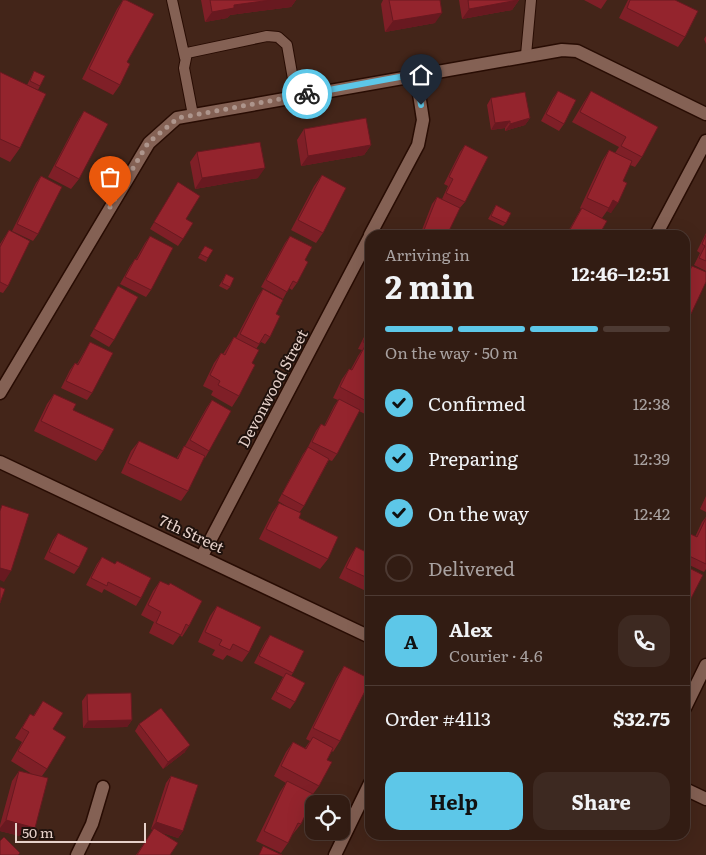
<!DOCTYPE html>
<html lang="en">
<head>
<meta charset="utf-8">
<style>
	body { margin:0; font-family:Literata,serif; background:#3d2921; color:#f1f3f6; height:100vh; display:flex; flex-direction:column; font-size:19px; white-space:nowrap }
	* { box-sizing:border-box; margin:0 }
	p { font-size:16px; color:#a8a1a0 }
	.icon { flex:none; width:28px; height:28px; fill:none; stroke:currentColor; stroke-width:2; stroke-linecap:round; stroke-linejoin:round }
	.map { position:relative; flex:1; overflow:hidden }
	.drawer { position:absolute; left:365px; top:230px; width:325px; height:610px; display:flex; flex-direction:column; background:#321c13; border-radius:15px; box-shadow:0 5px 20px #0002,0 0 0 1px #4d3a33 }
	.drawer>* { flex:none }
	.fabs { position:absolute; left:305px; top:795px; display:grid; gap:10px }
	.fabs a { display:grid; place-items:center; width:45px; height:45px; border-radius:10px; background:#321c13; box-shadow:0 5px 20px #0002,0 0 0 1px #4d3a33; font-size:25px }
	.scale { position:absolute; left:15px; bottom:12px; width:131px; box-sizing:border-box; padding-left:5px; border:2px solid #e6d1ca; border-top:0; font-size:14px; line-height:18px; white-space:nowrap; color:#e6d1ca; -webkit-text-stroke:4px #20120d; paint-order:stroke }
	.pin { position:absolute; display:grid; place-items:center; width:42px; height:42px; color:#fff; margin:-51px -21px; border-radius:50% 50% 50% 0; rotate:-45deg; box-shadow:0 0 5px #0007 }
	.pin .icon { rotate:45deg }
	.courier { position:absolute; display:grid; place-items:center; width:50px; height:50px; margin:-25px; border:4px solid #5dc7e8; border-radius:50%; background:#fff; color:#222; box-shadow:0 1px 6px #0007 }
	.headline em { font-style:normal; font-weight:700 }
	.headline div { display:flex; flex-direction:column-reverse }
	.headline { display:flex; align-items:center; justify-content:space-between; height:85px; padding:0 20px }
	h1 { font-size:32px; font-weight:700; line-height:38px }
	.bar { display:grid; grid-template-columns:repeat(4,1fr); gap:8px 5px; align-content:center; height:60px; padding:0 20px }
	.bar i { height:6px; border-radius:4px; background:#4d3a33 }
	.bar .selected { background:#5dc7e8 }
	.bar p { grid-column:span 4 }
	.line { display:flex; align-items:center; gap:12px; padding:0 20px; border-top:1px solid #4d3a33 }
	.line div { flex:1 }
	.round { display:grid; place-items:center; flex:none; width:52px; height:52px; border-radius:15px; background:#3d2921 }
	ol { padding:0 20px; list-style:none }
	li { display:flex; align-items:center; gap:15px; height:55px }
	li p { margin-inline-start:auto }
	li .icon { padding:5px; border-radius:50%; background:#5dc7e8; color:#111; stroke-width:4 }
	li:last-child { color:#a8a1a0 }
	li i { width:28px; height:28px; border:2px solid #4d3a33; border-radius:50% }
	.button { display:flex; gap:10px; margin-top:auto; padding:10px 20px }
	.button a { flex:1; height:58px; border-radius:15px; background:#5dc7e8; color:#111; font-size:20px; font-weight:700; line-height:58px; text-align:center }
	.button a+a { background:#3d2921; color:#f1f3f6 }
	.map>svg:first-child { display:block }
	.lines { fill:none; stroke-linecap:round; stroke-linejoin:round }
	.lane-casing { stroke:#280c03; stroke-width:12 }
	.street-casing { stroke:#280c03; stroke-width:15 }
	.lane { stroke:#846154; stroke-width:10 }
	.street { stroke:#846154; stroke-width:12 }
	.wall { fill:#7f1f27 }
	.shaded-wall { fill:#681920 }
	.building { fill:#94242d; stroke:#681920 }
	.done { stroke:#ad958c; stroke-width:5; stroke-dasharray:0 9 }
	.route { stroke:#5dc7e8; stroke-width:6 }
	.labels { text-anchor:middle; dominant-baseline:central; stroke-width:4; stroke-linejoin:round; paint-order:stroke }
	.street-label { font-size:15px; fill:#e6d1ca; stroke:#20120d }
</style>
</head>
<body>
<div class="map">
<svg width="706" height="855" viewBox="0 0 706 855">
	<rect width="100%" height="100%" fill="#432519"/>
	<g class="lines">
		<defs>
			<path id="lane" d="M172,0l13,58
				M526,55l5,-55
				M193,115l-9,-47 3,-15 80,-17 11,1 9,8 9,51"/>
			<path id="street" d="M370,235l48,-90 5,-25 -7,-46
				M656,235l50,-94
				M0,393l149,-250 28,-25 385,-68 15,1 129,63
				M0,462l370,175
				M202,556l168,-320
				M685,708l21,-43
				M685,789l21,10
				M77,855l15,-31 11,-37
				M335,855l35,-72"/>
		</defs>
		<!-- lane casing -->
		<use href="#lane" class="lane-casing"/>
		<!-- street casing -->
		<use href="#street" class="street-casing"/>
		<!-- lane -->
		<use href="#lane" class="lane"/>
		<!-- street -->
		<use href="#street" class="street"/>
	</g>
	<!-- wall -->
	<path class="wall" d="M123,0l4,62 -7,23 -7,10 -31,-16 35,-70z
		M201,0h95l-5,7 -61,8 -3,3 -22,4z
		M383,0h57l-5,23 -50,9 -4,-28z
		M459,0h60l-7,10 -50,9z
		M584,0h23l-6,9z
		M628,0h47l10,37 -7,10 -59,-29z
		M706,36v8l-2,-5z
		M34,71l6,15 -2,4 -11,-5z
		M0,72l20,76 -10,14 -10,-5z
		M558,91l6,33 -5,7 -18,-10 12,-23z
		M591,91l51,66 -7,10 -5,-2 -7,16 -12,32 -4,-2 -5,7 -3,17h-33l15,-26 -1,-1 22,-47 7,-11 6,3 4,-6 -47,-25 12,-20z
		M491,98l39,20 -5,7 -20,6v-3l-14,2 -4,-25z
		M84,111l-5,68 -8,10 -23,-12 29,-55z
		M304,129l67,16 -7,10 -63,11 -4,-26z
		M465,145v57l-6,7 -12,26h-27l12,-31 5,-7 5,2 6,-13 -4,-2 16,-32z
		M197,152l61,26 -63,11 -5,-27z
		M322,175l1,58 -7,10 -25,-13 23,-44z
		M41,176l-3,58 -5,7 -21,-10 24,-48z
		M178,182l8,37 -3,20 -5,7 -28,-17z
		M496,205l10,18 -3,3 -15,-7z
		M9,230l-1,56 -5,7 -3,-1v-48z
		M706,233v38l-12,-6 6,-12 -3,-2z
		M150,236l1,54 -5,7 -26,-13 10,-18 5,-7h1l9,-16z
		M290,236l15,24 -8,23 -5,7 -3,-2 -6,11 -22,-12 24,-44z
		M205,246l3,12 -2,4 -8,-4z
		M692,266l-1,48 -5,7h-1v-44z
		M226,274l4,13 -3,3 -8,-4z
		M118,286l-4,54 -5,7 -19,-11 24,-43z
		M263,289l13,25 -6,23 -5,7 -4,-2 -5,7 -4,14 -13,33 -7,11 -21,-12 2,-4 -10,-5 11,-23 7,-10 2,1 11,-17 2,1 22,-42z
		M370,325v90l-1,1 -10,-5 -22,43 -5,7 -3,-1 -25,46 -5,7v5l29,41 -8,10 -61,-30 13,-26 7,-10 12,6 -13,-8 25,-47 5,-7 8,-16 5,-7 3,2 10,-20 4,-6 -5,-2 9,-19 7,-10h2l7,-13 4,-6 -4,-1z
		M90,342l2,51 -5,7 -26,-12 9,-18 5,-7 2,1 9,-15z
		M54,394l19,16 30,41 -7,10 -62,-30 13,-27z
		M212,400l-3,51 -4,7 -1,-1 -16,34 -7,10 -60,-28 10,-22 8,-10 37,18 8,-13h1l22,-39z
		M706,496v16l-6,-3z
		M706,517v52l-2,3 -19,-9v-30l10,4 7,-15z
		M58,533l21,34 -5,7 -30,-15 9,-19z
		M356,547l14,7v39l-31,-15 10,-20z
		M102,557l13,7 2,-3 24,37 -5,8 -32,-17 -2,4 -16,-8 11,-21z
		M160,581l29,45 -7,11 -2,-2 -7,10 -24,-12 5,-11 -13,-7 12,-24z
		M217,606l32,46 -7,10 -15,-7 -4,5 -11,-5 3,-5 -17,-8 12,-26z
		M270,635l23,38 -2,3 4,26 -5,7 -19,-10 12,-22 -29,-14 11,-21z
		M344,666l-4,75 -7,11 -1,-1 -5,9 -8,26 -6,8 -12,30 -8,10h-1l-4,9 -7,10 -25,-12 24,-49 6,-9 -12,-7 12,-24 7,-10 12,6 5,-7 -4,-2 31,-62z
		M87,694l45,26 -5,7 -44,1 -1,-27z
		M43,701l10,28 -6,40 -5,7 -14,62 -28,-7v-6l12,-44 7,-10 13,3 -21,-13 11,-19 -7,-4 15,-24 3,2z
		M139,724l46,28 -22,17 -28,-38z
		M171,776l12,55 -5,7 -18,-6 10,23h-34l17,-25 -2,-1 15,-46z"/>
	<!-- shaded-wall -->
	<path class="shaded-wall" d="M271,0h25l-5,7 -61,8 -3,3 -22,4 7,-10 22,-7z
		M519,0l-7,10 -50,9 7,-10z
		M442,13l-7,10 -50,9 8,-11z
		M530,118l-5,7 -20,6 5,-7z
		M510,121l-5,7 -14,2 4,-7z
		M371,145l-7,10 -63,11 7,-10z
		M265,168l-7,10 -63,11 7,-11z
		M613,200l5,3 -7,10 -4,-2z
		M0,568l11,3 -7,11 -4,-2z
		M132,720l-5,7 -44,1 5,-7z
		M190,745l-5,7 -22,17 5,-7z
		M6,820l29,8 -7,10 -28,-7v-3z
		M156,822l27,9 -5,7 -27,-9z"/>
	<!-- building -->
	<path class="building" d="M123,0h3l28,14 -27,48 3,2 -10,21 -31,-16z
		M210,0h61l-37,5v3l-22,4z
		M389,0h51l2,13 -49,8z
		M468,0h50l-49,9z
		M630,0h45l23,11 -13,26 -58,-29z
		M34,71l11,5 -5,10 -10,-5z
		M0,72l46,22 -26,54 -20,-9z
		M558,91l18,9 -12,24 -18,-10z
		M591,91l67,36 -16,30 -21,-11 5,-9 -46,-25z
		M525,92l5,26 -20,6v-3l-15,2 -4,-25z
		M84,111l24,13 -29,55 -24,-13z
		M366,118l5,27 -63,11 -4,-27z
		M260,142l5,26 -63,10 -5,-26z
		M465,145l23,12 -23,45 -19,-9 7,-14 -4,-2z
		M609,150l23,11 -9,20 4,2 -9,20 -5,-3 -4,8 -22,-10z
		M322,175l24,13 -23,45 -25,-13z
		M41,176l21,11 -24,47 -21,-10z
		M178,182l22,14 -14,23 7,4 -10,16 -29,-17z
		M437,197l23,11 -13,27h-25z
		M496,205l15,8 -5,10 -15,-7z
		M582,208l25,13 -8,14h-32z
		M9,230l21,11 -22,45 -8,-4v-35z
		M706,235v26l-7,-3 6,-12 -3,-2z
		M150,236l23,12 -22,42 -26,-13 10,-18 2,1z
		M290,236l22,11 -7,13 3,2 -11,21 -4,-2 -6,11 -21,-12z
		M205,246l8,4 -5,8 -8,-4z
		M692,266l14,6v10l-15,32 -6,-2v-32z
		M226,274l8,4 -4,9 -8,-4z
		M118,286l20,11 -24,43 -20,-11z
		M263,289l20,11 -7,14 4,2 -10,21 -5,-3 -6,10 -19,-10z
		M685,321l5,3 -5,10z
		M370,328v17l-7,-3z
		M234,337l25,13 -7,13 3,2 -16,31 -21,-11 2,-4 -10,-6 11,-22 4,2z
		M90,342l23,11 -21,40 -26,-12 9,-18 3,2z
		M365,346l5,3v54l-30,-16 9,-18 3,1z
		M54,394l22,10 -3,6 41,19 -11,22 -62,-30z
		M339,399l21,11 -23,44 -25,-12 9,-18 4,2z
		M212,400l19,11 -22,40 -19,-11z
		M139,441l39,18 6,-13 21,10 -17,35 -60,-28z
		M308,447l21,12 -25,47 -22,-12z
		M279,503l22,10 -2,5 39,19 -10,22 -62,-30z
		M2,505l27,9 -18,57 -11,-3v-57z
		M706,518v46l-21,-10v-20l1,-2 11,5z
		M58,533l30,15 -9,19 -30,-15z
		M356,547l14,7v25l-24,-11z
		M102,557l13,7 2,-3 34,17 -10,20 -33,-16 -1,4 -16,-8z
		M685,566l18,9 -18,35z
		M160,581l9,4 1,-2 32,18 -13,25 -3,-2 -5,11 -25,-12 5,-11 -13,-7z
		M0,587l5,2 -5,14z
		M217,606l44,21 -12,25 -16,-8 -3,6 -11,-5 3,-5 -17,-8z
		M270,635l34,16 -11,22 -34,-17z
		M344,666l26,13v2l-30,60 -27,-13z
		M286,673l19,10 -10,19 -19,-10z
		M131,693l1,27 -44,1 -1,-27z
		M43,701l20,12 -10,16 13,8 -19,32 -29,-18 11,-19 -7,-4 8,-14 4,2z
		M161,708l29,37 -22,17 -29,-38z
		M313,737l20,11 -6,12 5,2 -13,24 -38,-20 12,-24 13,7z
		M19,771l29,7 -13,50 -29,-8z
		M171,776l27,9 -15,46 -27,-9z
		M287,781l28,14 -14,29 -3,-1 -10,20 -24,-12z
		M154,828l24,15 -8,12h-33z
		M4,837l16,16 -2,2h-18v-14z
		M263,846l19,9h-23z"/>
	<g class="lines">
		<!-- done -->
		<path class="done" d="M110,207l38,-64 30,-25 129,-24"/>
		<!-- route -->
		<path class="route" d="M307,94l109,-20 5,31"/>
	</g>
	<g class="labels">
		<!-- street labels -->
		<g class="street-label">
			<text transform="translate(272 388) rotate(-62)">Devonwood Street</text>
			<text transform="translate(192 533) rotate(25)">7th Street</text>
		</g>
	</g>
</svg>
<div class="fabs">
<a><svg class="icon" aria-label="locate" viewBox="0 0 24 24"><circle cx="12" cy="12" r="6"/><path d="M12 2v4M12 18v4M2 12h4M18 12h4"/></svg></a>
</div>
<div class="scale">50 m</div>
<div class="pin" style="left:110px;top:207px;background:#ea580c"><svg class="icon" aria-label="bag" viewBox="0 0 24 24"><path d="M5 8h14l-1 12H6zM9 8a3 3 0 0 1 6 0"/></svg></div>
<div class="pin" style="left:421px;top:105px;background:#1f2937"><svg class="icon" aria-label="home" viewBox="0 0 24 24"><path d="M3 11l9-7 9 7M6 9v11h12V9"/></svg></div>
<div class="courier" style="left:307px;top:94px"><svg class="icon" aria-label="bike" viewBox="0 0 24 24"><circle cx="6" cy="16" r="4"/><circle cx="18" cy="16" r="4"/><path d="M6 16l4-8h5l3 8M10 8l3 8H6M13 5h3"/></svg></div>
<section class="drawer">
<div class="headline"><div><h1>2 min</h1><p>Arriving in</p></div><em>12:46–12:51</em></div>
<div class="bar"><i class="selected"></i><i class="selected"></i><i class="selected"></i><i></i><p>On the way · 50 m</p></div>
<ol>
<li><svg class="icon" aria-label="check" viewBox="0 0 24 24"><path d="M5 12l5 5 9-10"/></svg>Confirmed<p>12:38</p></li>
<li><svg class="icon" aria-label="check" viewBox="0 0 24 24"><path d="M5 12l5 5 9-10"/></svg>Preparing<p>12:39</p></li>
<li><svg class="icon" aria-label="check" viewBox="0 0 24 24"><path d="M5 12l5 5 9-10"/></svg>On the way<p>12:42</p></li>
<li><i></i>Delivered</li>
</ol>
<div class="line" style="height:90px"><b class="round" style="background:#5dc7e8;color:#111">A</b><div><b>Alex</b><p>Courier · 4.6</p></div><a class="round"><svg class="icon" aria-label="phone" viewBox="0 0 24 24"><path d="M5 4h4l2 5-3 2q2 4 5 5l2-3 5 2v4C11 20 4 13 5 4z"/></svg></a></div>
<div class="line" style="height:65px"><div>Order #4113</div><b>$32.75</b></div>
<div class="button"><a>Help</a><a>Share</a></div>
</section>
</div>
</body>
</html>
